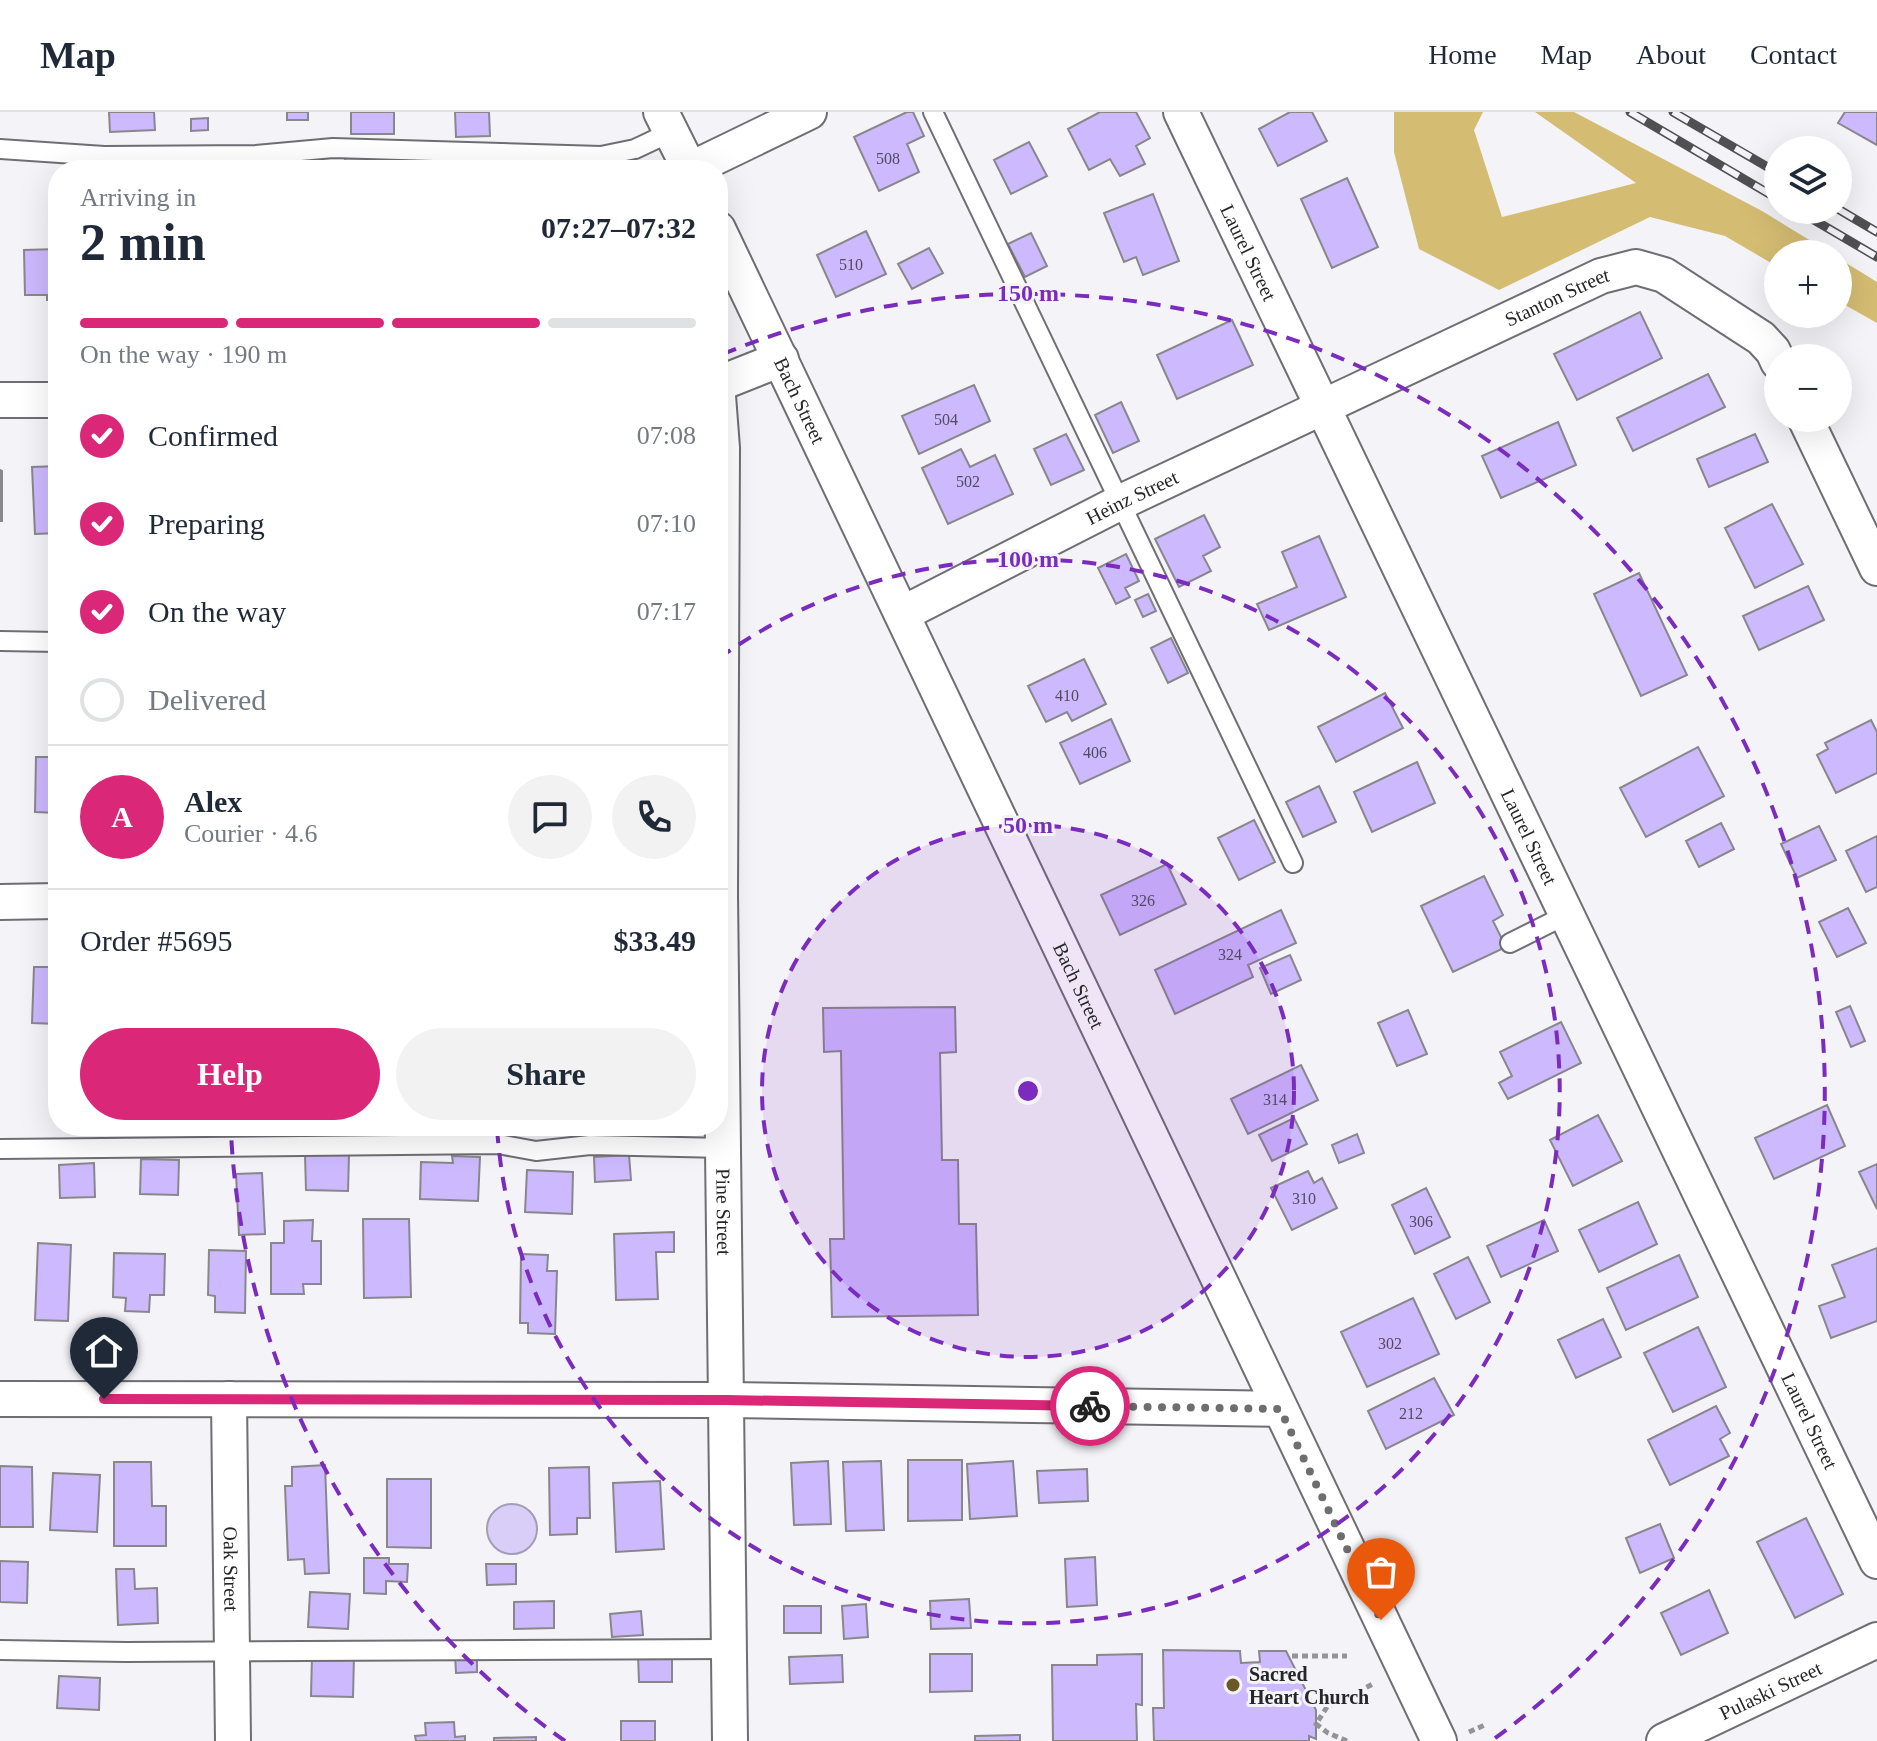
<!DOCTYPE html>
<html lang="en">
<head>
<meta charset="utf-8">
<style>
	body { margin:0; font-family:Georgia,serif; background:#f2f2f3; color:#1f2937; height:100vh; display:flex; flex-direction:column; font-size:30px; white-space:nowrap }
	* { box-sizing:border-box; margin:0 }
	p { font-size:26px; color:#747a83 }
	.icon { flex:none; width:44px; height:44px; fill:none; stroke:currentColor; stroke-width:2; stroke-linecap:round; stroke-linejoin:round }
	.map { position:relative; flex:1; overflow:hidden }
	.drawer { position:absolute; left:48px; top:48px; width:680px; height:976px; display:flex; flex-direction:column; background:#fff; border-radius:32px; box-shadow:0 8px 32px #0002 }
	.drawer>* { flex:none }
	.buttons { position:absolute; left:1764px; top:24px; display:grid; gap:16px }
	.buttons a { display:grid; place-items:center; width:88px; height:88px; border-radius:50%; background:#fff; box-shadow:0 8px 32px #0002; font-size:40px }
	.pin { position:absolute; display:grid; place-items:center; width:68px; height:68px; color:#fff; margin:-82px -34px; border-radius:50% 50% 50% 0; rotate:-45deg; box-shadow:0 0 8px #0007 }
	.pin .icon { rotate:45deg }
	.courier { position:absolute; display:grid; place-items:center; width:80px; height:80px; margin:-40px; border:6px solid #db2777; border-radius:50%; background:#fff; color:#222; box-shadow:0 2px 10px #0007 }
	.headline em { font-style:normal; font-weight:800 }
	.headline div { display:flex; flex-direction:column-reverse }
	.headline { display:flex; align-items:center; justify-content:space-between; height:136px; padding:0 32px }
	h1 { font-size:52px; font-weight:800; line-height:60px }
	.bar { display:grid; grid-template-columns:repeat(4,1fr); gap:12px 8px; align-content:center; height:96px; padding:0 32px }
	.bar i { height:10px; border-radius:6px; background:#e0e1e3 }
	.bar .active { background:#db2777 }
	.bar p { grid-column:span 4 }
	.line { display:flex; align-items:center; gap:20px; padding:0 32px; border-top:2px solid #e0e1e3 }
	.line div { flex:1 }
	.round { display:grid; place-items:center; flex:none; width:84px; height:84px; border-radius:42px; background:#f2f2f3 }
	ol { padding:0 32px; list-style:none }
	li { display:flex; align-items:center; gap:24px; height:88px }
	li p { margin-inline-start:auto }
	li .icon { padding:8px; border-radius:50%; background:#db2777; color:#fff; stroke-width:4 }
	li:last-child { color:#747a83 }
	li i { width:44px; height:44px; border:4px solid #e0e1e3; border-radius:50% }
	.primary-button { display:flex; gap:16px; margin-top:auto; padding:16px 32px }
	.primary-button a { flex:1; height:92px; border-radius:48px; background:#db2777; color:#fff; font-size:32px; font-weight:800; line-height:92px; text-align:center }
	.primary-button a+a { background:#f2f2f3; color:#1f2937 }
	header { display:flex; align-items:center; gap:48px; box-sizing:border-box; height:112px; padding:0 40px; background:#fff; border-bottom:2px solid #e0e1e3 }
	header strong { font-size:38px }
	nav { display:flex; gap:44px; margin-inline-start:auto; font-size:28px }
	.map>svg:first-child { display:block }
	.forest { fill:#d4bc72 }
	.water { fill:#d9cef7; stroke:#a39cb9; stroke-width:2 }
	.building { fill:#cdb9fe; stroke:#89878c; stroke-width:2 }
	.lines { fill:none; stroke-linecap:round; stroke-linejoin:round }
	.lane-casing { stroke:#6f6e73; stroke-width:22 }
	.street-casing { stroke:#6f6e73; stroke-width:38 }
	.path { stroke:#949397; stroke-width:5; stroke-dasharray:6 4; stroke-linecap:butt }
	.lane { stroke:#fff; stroke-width:18 }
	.street { stroke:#fff; stroke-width:34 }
	.rail-casing { stroke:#505053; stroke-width:9 }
	.rail { stroke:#f4f3f8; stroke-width:6; stroke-dasharray:18; stroke-linecap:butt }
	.done { stroke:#6e6e71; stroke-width:8; stroke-dasharray:0 14.4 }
	.route { stroke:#db2777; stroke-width:10 }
	.ring { fill:none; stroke:#7b2cbf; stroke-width:4; stroke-dasharray:14 10 }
	.poi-dot { fill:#695927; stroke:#f4f3f8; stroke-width:3 }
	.labels { text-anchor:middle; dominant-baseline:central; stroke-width:6; stroke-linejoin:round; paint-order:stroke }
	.number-label { font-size:16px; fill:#504b5e }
	.street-label { font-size:20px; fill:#262628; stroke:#f4f3f8 }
	.poi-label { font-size:20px; font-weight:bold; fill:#262628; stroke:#f4f3f8; text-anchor:start }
	.centre { fill:#7b2cbf; stroke:#f4f3f8; stroke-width:4 }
	.ring-label { font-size:24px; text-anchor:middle; font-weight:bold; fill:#7b2cbf; stroke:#f4f3f8; stroke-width:6; stroke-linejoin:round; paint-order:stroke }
</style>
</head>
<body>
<header>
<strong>Map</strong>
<nav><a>Home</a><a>Map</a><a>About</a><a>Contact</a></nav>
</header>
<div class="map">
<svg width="1877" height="1629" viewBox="0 0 1877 1629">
	<rect width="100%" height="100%" fill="#f4f3f8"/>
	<!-- forest -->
	<path class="forest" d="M1394,0h89l-9,18 28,87 134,-34 -101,-71h39l188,99 70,43h-54v13l-53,-31 -75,-19 -151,73 -80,-41 -25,-97z
		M1838,146l39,24v41l-39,-22z"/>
	<!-- water -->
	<path class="water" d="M487 1417a25 25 0 1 1 50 0a25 25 0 1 1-50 0Z"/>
	<!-- building -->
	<path class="building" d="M109,0h45l1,18 -45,2z
		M287,0h21v8h-21z
		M351,0h43v22h-43z
		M455,0h34l1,24 -34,1z
		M907,0h6l11,24 -17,8 12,28 -40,19 -25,-54z
		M1100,0h36l14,26 -14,8 9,18 -25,12 -10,-17 -21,11 -21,-41z
		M1290,0h22l15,29 -49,25 -19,-37z
		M1845,0h32v33l-39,-22z
		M208,6v12l-17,1v-12z
		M1029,30l18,34 -36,18 -17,-34z
		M378,43l1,15h-33l-1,-14z
		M449,51l39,1v6h-39z
		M266,55l42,1v2h-42z
		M1347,66l31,69 -46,21 -31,-69z
		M1153,82l26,67 -36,14 -7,-18 -12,5 -20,-49z
		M866,119l20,43 -50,23 -19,-42z
		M1031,121l16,33 -22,11 -17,-33z
		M929,136l14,25 -31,16 -14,-25z
		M58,137v51h-11v-5h-22l-1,-45z
		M1640,200l22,46 -85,42 -23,-46z
		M1232,208l21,45 -76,34 -20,-44z
		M1708,262l17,33 -92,44 -16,-33z
		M974,273l16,36 -71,33 -17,-38z
		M1121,290l18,39 -26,12 -18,-38z
		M1558,310l18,43 -75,33 -19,-42z
		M1066,322l18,36 -33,15 -17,-36z
		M1755,322l13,28 -59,25 -12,-28z
		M961,337l9,18 25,-12 18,39 -65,30 -26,-56z
		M58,354v67l-23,1 -3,-67z
		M0,358l2,1v50h-2z
		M1772,392l31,60 -48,24 -30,-60z
		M1204,403l16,32 -17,9 8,15 -32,16 -24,-48z
		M1319,424l27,61 -77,33 -12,-26 40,-17 -15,-35z
		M1126,442l13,27 -14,7 5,9 -14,7 -18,-36z
		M1639,461l48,102 -46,21 -47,-102z
		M1808,474l16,34 -65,30 -16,-34z
		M1148,482l8,17 -13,6 -8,-17z
		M1171,526l17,35 -20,10 -17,-35z
		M1084,547l22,45 -34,17 -5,-9 -21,10 -18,-36z
		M1385,581l18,35 -67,34 -18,-35z
		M1111,607l19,42 -50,23 -20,-41z
		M1871,608l6,12v41l-41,20 -19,-38 11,-6 -3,-6z
		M1698,635l26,49 -78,41 -26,-49z
		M36,645h22v56l-23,-1z
		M1417,650l18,41 -63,29 -18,-40z
		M1319,674l17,36 -33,15 -17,-35z
		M1254,708l21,42 -36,18 -21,-42z
		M1721,711l13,26 -35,18 -13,-26z
		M1819,714l17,34 -39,18 -16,-34z
		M1877,724v51l-11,5 -20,-41z
		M1167,752l19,40 -66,31 -19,-40z
		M1484,764l19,39 -10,6 13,26 -53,25 -32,-66z
		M1848,796l18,35 -29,14 -18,-35z
		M1281,798l15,33 -48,22 5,12 -78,37 -20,-44z
		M1290,843l11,25 -30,14 -11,-26z
		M34,855h24v57l-26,-1z
		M1850,894l15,35 -14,6 -15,-35z
		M955,895l1,45 -16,1 2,107h16l1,64h17l2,91 -146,2 -2,-78h14l-3,-188 -17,1 -1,-44z
		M1408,898l19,44 -30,12 -19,-43z
		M1561,910l20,41 -73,36 -9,-16 13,-7 -12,-24z
		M1301,953l17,35 -70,34 -17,-35z
		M1827,993l18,41 -71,33 -19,-41z
		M1598,1003l24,46 -49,25 -23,-46z
		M1294,1006l13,26 -35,17 -13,-26z
		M268,1014h45l-1,6 -44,-3z
		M509,1014h34l-1,5 -33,-1z
		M1357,1022l7,19 -25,10 -7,-18z
		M305,1043h44l-1,36 -42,-1z
		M629,1043l2,25 -36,2 -1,-25z
		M452,1044l28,1 -2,44 -58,-2 1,-37 32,1z
		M141,1047l38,1 -1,35 -38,-1z
		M94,1051l1,34 -35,1 -1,-33z
		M1877,1052v45l-18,-37z
		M527,1058l46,2 -1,42 -47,-2z
		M1308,1059l6,12 8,-5 15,30 -45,22 -21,-42z
		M262,1061l3,61 -26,1 -3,-61z
		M1426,1076l24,49 -35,17 -23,-49z
		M1638,1090l19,42 -58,28 -20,-42z
		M363,1107h46l2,78 -47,1z
		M313,1108l-1,21h9v43h-18l1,10h-33v-51h13v-22z
		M1544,1108l14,31 -57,26 -14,-31z
		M674,1120v20h-18l2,47 -42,1 -2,-66z
		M38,1131l33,2 -3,76 -33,-1z
		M1877,1136v73l-46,17 -12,-32 26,-9 -13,-32z
		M209,1138l37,1 -1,62 -30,-1v-16l-7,-1z
		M114,1141l51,1 -1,41h-14l-1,17 -24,-1 1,-13 -13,-1z
		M521,1142l27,1 -1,16h10l-2,63 -27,-1v-10h-8z
		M1679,1143l19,42 -72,33 -19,-42z
		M1468,1145l22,45 -34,17 -22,-45z
		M1413,1186l26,56 -72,33 -26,-55z
		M1603,1207l18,38 -45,21 -18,-38z
		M1698,1215l28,60 -53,25 -29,-59z
		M1434,1266l20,37 -68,34 -18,-38z
		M1716,1294l14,27 -10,6 9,17 -59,29 -22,-45z
		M908,1348h54v60l-54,1z
		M828,1349l3,63 -37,1 -3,-62z
		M881,1349l3,69 -38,1 -3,-69z
		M1013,1349l4,55 -47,3 -3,-55z
		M114,1350h37l1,44h14v40h-52z
		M325,1353l4,108 -24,1 -1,-15 -16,1 -3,-74h7v-19z
		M0,1354l32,1 1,60h-33z
		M589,1355l1,51h-13v16l-27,1 -1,-67z
		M1087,1357l1,32 -49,2 -2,-32z
		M53,1361l47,2 -3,57 -47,-2z
		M387,1367h44v69l-44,-1z
		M660,1369l4,68 -48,3 -3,-69z
		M1806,1406l37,76 -48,24 -38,-76z
		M1660,1412l14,34 -34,15 -14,-35z
		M1095,1445l2,48 -30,2 -2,-48z
		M364,1446h25v6h19l-1,18 -21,-1v13l-22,-1z
		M0,1449l28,1 -1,41 -27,-1z
		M486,1452h30v20l-29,1z
		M116,1457h18l1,20 22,-1 1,35 -40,2z
		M1709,1478l19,43 -47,22 -20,-42z
		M310,1480l40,2 -2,35 -40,-2z
		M969,1487l2,29 -40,1 -1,-28z
		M554,1489v27l-40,1v-27z
		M866,1492l2,33 -24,2 -2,-33z
		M784,1494h37v27h-37z
		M641,1499l2,24 -31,2 -2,-23z
		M1163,1538l77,1 1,12 19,-1 -1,-11h27l30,59v29l-7,-3v5h-155l-1,-33h11z
		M455,1542h22v18l-21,1z
		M930,1542h42v37l-42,1z
		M1142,1542v51l-6,-1 1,37h-84l-1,-76h45v-10z
		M638,1543h34v27h-33z
		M842,1543l1,27 -53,2 -1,-27z
		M312,1544h42l-1,41 -42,-1z
		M59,1564l41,2 -1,32 -42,-2z
		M621,1609h34v20h-34z
		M454,1610l1,15 10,-1v5h-49l-1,-5 11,-1 -1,-12z
		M1020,1623v6h-45v-5z
		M536,1625v4h-42v-3z"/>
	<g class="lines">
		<defs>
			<path id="lane" d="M933,0l360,751
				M0,37l104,7 152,-1 77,-7 268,8 34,-7 36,-17
				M0,529l58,1
				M1510,831l56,-28
				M0,1037l498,-5 38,7 54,-6 134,3
				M0,1538l126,2 603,-3"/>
			<g id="street">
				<path d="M661,0l29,58"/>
				<path id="s1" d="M1181,0l696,1449"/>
				<path d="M689,58l120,-58"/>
				<path id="s2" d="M718,117l721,1512"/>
				<path d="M718,272l63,-25"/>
				<path id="s3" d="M718,284l4,52 -2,447 10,846"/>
				<path d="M0,288h58"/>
				<path d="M1805,306l72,150"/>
				<path id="s4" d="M902,502l217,-111 482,-227 35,-9 28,8 97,63 12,13 5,11"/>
				<path d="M0,790l58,-1"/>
				<path d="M0,1287l726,1 554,9"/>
				<path id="s5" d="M229,1287l4,342"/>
				<path id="s6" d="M1664,1629l213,-101"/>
			</g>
		</defs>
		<!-- lane casing -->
		<use href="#lane" class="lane-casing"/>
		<!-- street casing -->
		<use href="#street" class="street-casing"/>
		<!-- path -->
		<path class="path" d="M1292,1544h55
			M1469,1620l18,-8
			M1347,1629l-19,-8 -12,-9 11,-17 46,-23"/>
		<!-- lane -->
		<use href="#lane" class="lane"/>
		<!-- street -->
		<use href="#street" class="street"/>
		<defs>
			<path id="rail" d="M1630,0l148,87
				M1673,0l105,61
				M1838,97l39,23
				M1797,98l80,47"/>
		</defs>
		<!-- rail casing -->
		<use href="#rail" class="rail-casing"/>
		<!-- rail -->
		<use href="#rail" class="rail"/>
	</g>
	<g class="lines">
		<!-- done -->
		<path class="done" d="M1090,1294l190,3 101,211"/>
		<!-- route -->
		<path class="route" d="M104,1287l622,1 364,6"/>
	</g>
	<!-- distance rings -->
	<circle cx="1028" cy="979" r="266" fill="#7b2cbf" fill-opacity=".12"/>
	<g class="ring">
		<circle cx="1028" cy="979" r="266"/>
		<path d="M719 546A532 532 0 1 1 497 1016"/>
		<path d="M565 1629A798 798 0 0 1 231 1021M723 242A798 798 0 0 1 1491 1629"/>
	</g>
	<!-- markers -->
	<circle class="poi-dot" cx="1233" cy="1573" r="8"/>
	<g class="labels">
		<!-- number labels -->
		<g class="number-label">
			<text x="888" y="46">508</text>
			<text x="851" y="152">510</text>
			<text x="946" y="307">504</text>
			<text x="968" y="369">502</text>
			<text x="1067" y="583">410</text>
			<text x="1095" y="640">406</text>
			<text x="1143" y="788">326</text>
			<text x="1230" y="842">324</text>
			<text x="1275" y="987">314</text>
			<text x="1304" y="1086">310</text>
			<text x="1421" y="1109">306</text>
			<text x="1390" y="1231">302</text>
			<text x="1411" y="1301">212</text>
		</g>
		<!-- street labels -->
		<g class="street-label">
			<text stroke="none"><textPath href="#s1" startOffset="156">Laurel Street</textPath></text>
			<text stroke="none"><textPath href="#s4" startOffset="728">Stanton Street</textPath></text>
			<text stroke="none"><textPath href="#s2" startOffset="190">Bach Street</textPath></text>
			<text stroke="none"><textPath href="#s4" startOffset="258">Heinz Street</textPath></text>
			<text stroke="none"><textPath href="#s1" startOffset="804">Laurel Street</textPath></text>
			<text stroke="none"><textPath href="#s2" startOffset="838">Bach Street</textPath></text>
			<text stroke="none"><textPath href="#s3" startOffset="816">Pine Street</textPath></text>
			<text stroke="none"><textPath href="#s1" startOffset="1452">Laurel Street</textPath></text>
			<text stroke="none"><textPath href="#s5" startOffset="170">Oak Street</textPath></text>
			<text stroke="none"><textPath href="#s6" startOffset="118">Pulaski Street</textPath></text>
		</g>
		<!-- poi labels -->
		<g class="poi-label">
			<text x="1249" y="1562">Sacred<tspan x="1249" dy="23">Heart Church</tspan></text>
		</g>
	</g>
	<circle cx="1028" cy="979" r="12" class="centre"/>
	<g class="ring-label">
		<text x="1028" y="189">150 m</text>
		<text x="1028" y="455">100 m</text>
		<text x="1028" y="721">50 m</text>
	</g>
</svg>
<div class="buttons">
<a><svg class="icon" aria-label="layers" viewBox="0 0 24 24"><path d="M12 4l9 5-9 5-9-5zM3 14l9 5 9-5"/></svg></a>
<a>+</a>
<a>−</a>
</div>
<div class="pin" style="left:1381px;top:1508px;background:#ea580c"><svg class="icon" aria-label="bag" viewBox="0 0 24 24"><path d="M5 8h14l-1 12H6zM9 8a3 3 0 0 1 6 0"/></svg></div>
<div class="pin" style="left:104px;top:1287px;background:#1f2937"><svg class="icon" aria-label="home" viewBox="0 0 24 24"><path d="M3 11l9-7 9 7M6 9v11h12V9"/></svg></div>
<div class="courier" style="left:1090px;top:1294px"><svg class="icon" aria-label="bike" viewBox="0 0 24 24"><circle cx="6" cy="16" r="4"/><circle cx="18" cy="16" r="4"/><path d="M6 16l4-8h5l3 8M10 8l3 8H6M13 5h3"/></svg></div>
<section class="drawer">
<div class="headline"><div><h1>2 min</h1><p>Arriving in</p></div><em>07:27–07:32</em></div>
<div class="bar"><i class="active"></i><i class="active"></i><i class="active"></i><i></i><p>On the way · 190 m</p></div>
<ol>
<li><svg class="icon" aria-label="check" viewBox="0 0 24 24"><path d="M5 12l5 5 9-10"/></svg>Confirmed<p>07:08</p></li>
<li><svg class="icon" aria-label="check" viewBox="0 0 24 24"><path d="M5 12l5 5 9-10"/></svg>Preparing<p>07:10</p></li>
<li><svg class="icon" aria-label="check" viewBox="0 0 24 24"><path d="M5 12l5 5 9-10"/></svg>On the way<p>07:17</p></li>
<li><i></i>Delivered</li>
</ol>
<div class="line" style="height:144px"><b class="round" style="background:#db2777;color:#fff">A</b><div><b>Alex</b><p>Courier · 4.6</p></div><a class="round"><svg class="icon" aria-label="chat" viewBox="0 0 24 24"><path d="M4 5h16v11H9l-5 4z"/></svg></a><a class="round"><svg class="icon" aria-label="phone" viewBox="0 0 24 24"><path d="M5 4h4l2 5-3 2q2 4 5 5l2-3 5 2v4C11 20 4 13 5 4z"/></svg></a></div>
<div class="line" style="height:104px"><div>Order #5695</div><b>$33.49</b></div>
<div class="primary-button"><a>Help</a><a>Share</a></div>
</section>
</div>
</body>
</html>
